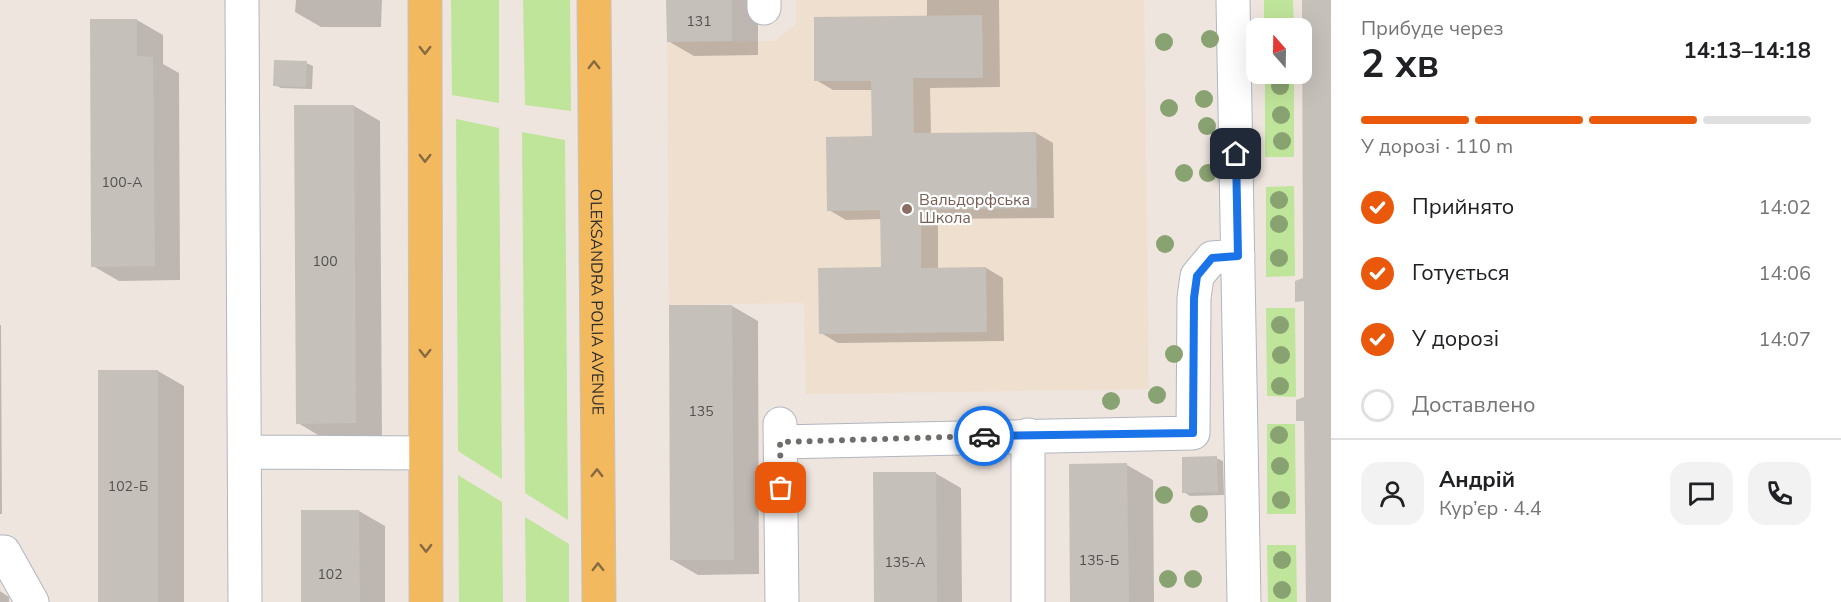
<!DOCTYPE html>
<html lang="uk">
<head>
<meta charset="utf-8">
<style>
	body { margin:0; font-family:"Nunito Sans",sans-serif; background:#f2f2f2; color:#202124; height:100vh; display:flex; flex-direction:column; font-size:22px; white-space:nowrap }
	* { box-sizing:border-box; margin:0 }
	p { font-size:20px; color:#757577 }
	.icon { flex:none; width:33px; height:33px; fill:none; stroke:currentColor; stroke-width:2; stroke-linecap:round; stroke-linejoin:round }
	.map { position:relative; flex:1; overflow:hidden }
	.panel { display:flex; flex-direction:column; background:#fff; width:510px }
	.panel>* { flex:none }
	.needle { width:39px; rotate:340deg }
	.fabs { position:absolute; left:1246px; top:18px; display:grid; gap:12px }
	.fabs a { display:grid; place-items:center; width:66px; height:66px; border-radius:12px; background:#fff; box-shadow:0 6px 24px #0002; font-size:30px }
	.pin { position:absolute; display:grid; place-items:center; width:51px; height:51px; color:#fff; margin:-26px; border-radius:12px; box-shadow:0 3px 9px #0006 }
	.courier { position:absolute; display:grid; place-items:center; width:60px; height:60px; margin:-30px; border:4px solid #1a73e8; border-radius:50%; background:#fff; color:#222; box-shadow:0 2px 8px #0007 }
	.summary em { font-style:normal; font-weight:700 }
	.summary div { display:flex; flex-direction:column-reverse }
	.summary { display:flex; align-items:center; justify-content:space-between; height:102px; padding:0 30px }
	h1 { font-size:39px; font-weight:700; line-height:45px }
	.bar { display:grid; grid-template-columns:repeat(4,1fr); gap:9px 6px; align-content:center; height:72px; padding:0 30px }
	.bar i { height:8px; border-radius:4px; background:#e0e0e0 }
	.bar .current { background:#ea580c }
	.bar p { grid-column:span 4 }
	.line { display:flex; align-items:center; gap:15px; padding:0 30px; border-top:2px solid #e0e0e0 }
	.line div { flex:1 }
	.round { display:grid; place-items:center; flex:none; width:63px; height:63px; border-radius:18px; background:#f2f2f2 }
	ol { padding:0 30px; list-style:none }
	li { display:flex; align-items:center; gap:18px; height:66px }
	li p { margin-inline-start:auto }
	li .icon { padding:6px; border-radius:50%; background:#ea580c; color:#fff; stroke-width:4 }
	li:last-child { color:#757577 }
	li i { width:33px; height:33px; border:3px solid #e0e0e0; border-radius:50% }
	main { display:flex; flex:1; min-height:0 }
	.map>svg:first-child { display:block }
	.education { fill:#efdfce }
	.green { fill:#bfe59a }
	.shadow { fill:#0003 }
	.building { fill:#c6c0ba }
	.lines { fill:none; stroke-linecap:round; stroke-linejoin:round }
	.minor-casing { stroke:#b2b6c0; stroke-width:35 }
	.major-casing { stroke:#c4c4c4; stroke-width:35 }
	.minor { stroke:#fff; stroke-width:33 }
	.major { stroke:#f3b95e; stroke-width:33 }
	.tree { fill:#89a272 }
	.oneway { stroke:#866b42 }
	.done { stroke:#706d6a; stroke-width:6; stroke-dasharray:0 10.8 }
	.route { stroke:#1a73e8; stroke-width:8 }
	.education-dot { fill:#8d6e63; stroke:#fff; stroke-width:2 }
	.labels { text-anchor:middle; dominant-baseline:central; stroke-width:4.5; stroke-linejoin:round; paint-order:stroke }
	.number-label { font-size:14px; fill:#525150 }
	.education-label { font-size:16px; fill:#785e54; stroke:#fff; text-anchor:start }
	.street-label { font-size:16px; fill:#2c2c2c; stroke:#fff }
</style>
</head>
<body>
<main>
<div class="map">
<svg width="1331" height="602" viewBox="0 0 1331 602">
	<rect width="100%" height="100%" fill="#eee5de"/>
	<!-- education -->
	<path class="education" d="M796,0h348l5,389 -343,5 -2,-91 -135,2 -2,-263 108,-1 21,-17z"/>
	<!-- green -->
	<path class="green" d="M451,0h48v103l-47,-8z
		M523,0h47l1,111 -46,-6z
		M1264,0h29l1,28h-30z
		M1265,74h29v83h-29z
		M456,119l43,9 3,351 -44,-28z
		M522,132l43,8 3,380 -43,-27z
		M1294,186l1,90 -29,1v-90z
		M1266,308h29l1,89 -29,-1z
		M1267,424h28l1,90h-29z
		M458,475l44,27 1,100h-44z
		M525,517l44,27v58h-43z
		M1267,545h29l1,57h-29z"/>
	<!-- shadow -->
	<path class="shadow" d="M296,0h86l-1,27h-60l-26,-15z
		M668,0h90v55l-64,1 -26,-15z
		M927,0h72l1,87 -70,1 1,47 105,-2 17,10 1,75 -116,1v50l48,-1 17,10 1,63 -166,2 -17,-10 61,-64v-50l-36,1 -17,-10 44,-72v-48h-40l-17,-10 111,-63z
		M137,20l26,15v29l16,9 1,207 -61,1 -26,-15 -2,-245z
		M306,63l7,3 -1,23 -31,-1 -6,-3z
		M354,106l26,15 2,316 -59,1 -25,-15z
		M732,306l26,15 1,253 -61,1 -26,-15z
		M0,325h1l1,189h-2z
		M158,371l26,15v216h-85z
		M1216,458l7,3 1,34 -34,1 -6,-4z
		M1127,465l26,15 1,122h-82z
		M935,473l26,15 1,114h-87z
		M359,511l26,15v76h-82z
		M0,591l9,6v5h-9z"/>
	<!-- building -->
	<path class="building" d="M666,0h66v41l-65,1z
		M1302,0h29v602h-25l-2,-181h-8v-21l8,-3v-96l-9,1v-21l8,-3z
		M982,15l1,63h-70l1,55 122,-1 1,76 -116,2v58l65,-1 1,65 -168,2 -1,-66 63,-1 -1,-57 -53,1 -1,-74 46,-1 -1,-55h-57v-64z
		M90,19h47v37l16,1 2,209 -64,1z
		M274,60l33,1 -1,26 -33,-1z
		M294,105h60l2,318 -60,1z
		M669,305h63l2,255h-64z
		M98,370h60v232h-60z
		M1217,456l1,36 -36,1v-36z
		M1127,463l2,139h-59l-1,-138z
		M873,472h63l1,130h-63z
		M301,510h58l1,92h-59z"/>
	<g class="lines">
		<defs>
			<path id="minor" d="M242,0l3,602
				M764,0v8
				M1233,0l11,602
				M780,424l2,178
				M780,442l413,-9 1,-135 3,-22 15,-18 26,-2
				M245,452l180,1
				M0,552h4l28,50
				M1028,602v-167"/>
			<g id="major">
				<path d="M425,0l1,602"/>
				<path id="s1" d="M594,0l5,602"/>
			</g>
		</defs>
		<!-- minor casing -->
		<use href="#minor" class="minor-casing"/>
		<!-- major casing -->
		<use href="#major" class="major-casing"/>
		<!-- minor -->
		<use href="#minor" class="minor"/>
		<!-- major -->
		<use href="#major" class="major"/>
	</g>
	<!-- trees -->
	<g class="tree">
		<circle cx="1210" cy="39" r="9"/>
		<circle cx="1164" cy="42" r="9"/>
		<circle cx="1280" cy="86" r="9"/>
		<circle cx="1204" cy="99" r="9"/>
		<circle cx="1169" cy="108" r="9"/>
		<circle cx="1281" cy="115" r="9"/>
		<circle cx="1207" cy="126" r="9"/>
		<circle cx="1282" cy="141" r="9"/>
		<circle cx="1184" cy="173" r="9"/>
		<circle cx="1208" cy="173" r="9"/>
		<circle cx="1279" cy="200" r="9"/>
		<circle cx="1279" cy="224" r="9"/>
		<circle cx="1165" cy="244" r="9"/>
		<circle cx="1279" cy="258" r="9"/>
		<circle cx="1280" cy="325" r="9"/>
		<circle cx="1174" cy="354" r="9"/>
		<circle cx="1281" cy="355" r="9"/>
		<circle cx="1280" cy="386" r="9"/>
		<circle cx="1157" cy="395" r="9"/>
		<circle cx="1111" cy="401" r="9"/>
		<circle cx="1279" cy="435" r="9"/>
		<circle cx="1280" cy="466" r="9"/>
		<circle cx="1164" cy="495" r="9"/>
		<circle cx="1281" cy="500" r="9"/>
		<circle cx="1199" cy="514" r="9"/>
		<circle cx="1282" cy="560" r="9"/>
		<circle cx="1168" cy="579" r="9"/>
		<circle cx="1193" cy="579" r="9"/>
		<circle cx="1282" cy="590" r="9"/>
	</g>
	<!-- one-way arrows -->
	<defs><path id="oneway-chevron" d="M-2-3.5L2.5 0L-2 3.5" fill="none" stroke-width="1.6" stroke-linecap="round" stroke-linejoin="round" transform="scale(1.5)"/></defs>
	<g class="oneway">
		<use href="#oneway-chevron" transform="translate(425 50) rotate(90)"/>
		<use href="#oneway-chevron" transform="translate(594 65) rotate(-90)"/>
		<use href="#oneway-chevron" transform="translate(425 158) rotate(90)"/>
		<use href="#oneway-chevron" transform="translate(425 353) rotate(90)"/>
		<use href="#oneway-chevron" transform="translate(597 473) rotate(-90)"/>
		<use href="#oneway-chevron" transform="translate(426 548) rotate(89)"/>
		<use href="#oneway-chevron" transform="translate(598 567) rotate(-91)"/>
	</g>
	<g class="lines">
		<!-- done -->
		<path class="done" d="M781,488l-1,-46 204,-6"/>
		<!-- route -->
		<path class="route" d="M984,436l209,-3 1,-135 3,-22 15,-18 26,-2 -2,-102"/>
	</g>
	<!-- markers -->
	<circle class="education-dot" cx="907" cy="209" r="6"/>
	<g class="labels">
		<!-- number labels -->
		<g class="number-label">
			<text x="699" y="21">131</text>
			<text x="122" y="182">100-А</text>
			<text x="325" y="261">100</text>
			<text x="701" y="411">135</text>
			<text x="128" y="486">102-Б</text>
			<text x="1099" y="560">135-Б</text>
			<text x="905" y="562">135-А</text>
			<text x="330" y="574">102</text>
		</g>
		<!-- education labels -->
		<g class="education-label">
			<text x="919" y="200">Вальдорфська<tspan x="919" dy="18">Школа</tspan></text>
		</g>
		<!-- street labels -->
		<g class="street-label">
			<text stroke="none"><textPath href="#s1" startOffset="302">OLEKSANDRA POLIA AVENUE</textPath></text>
		</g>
	</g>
</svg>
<div class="fabs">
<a><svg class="needle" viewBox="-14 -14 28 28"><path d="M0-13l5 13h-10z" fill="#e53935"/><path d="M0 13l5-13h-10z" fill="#757577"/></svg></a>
</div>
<div class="pin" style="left:781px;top:488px;background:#ea580c"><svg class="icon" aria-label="bag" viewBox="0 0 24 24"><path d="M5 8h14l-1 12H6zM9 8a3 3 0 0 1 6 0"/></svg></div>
<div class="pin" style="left:1236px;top:154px;background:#1f2937"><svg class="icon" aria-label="home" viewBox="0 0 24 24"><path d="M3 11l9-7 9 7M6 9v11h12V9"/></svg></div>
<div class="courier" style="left:984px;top:436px"><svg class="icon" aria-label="car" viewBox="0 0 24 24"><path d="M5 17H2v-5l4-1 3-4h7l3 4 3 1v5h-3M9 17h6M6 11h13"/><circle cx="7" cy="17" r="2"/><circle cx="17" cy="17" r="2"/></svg></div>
</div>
<section class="panel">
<div class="summary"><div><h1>2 хв</h1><p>Прибуде через</p></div><em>14:13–14:18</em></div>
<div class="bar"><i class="current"></i><i class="current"></i><i class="current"></i><i></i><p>У дорозі · 110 m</p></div>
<ol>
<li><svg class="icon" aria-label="check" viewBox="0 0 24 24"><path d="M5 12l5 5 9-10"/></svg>Прийнято<p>14:02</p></li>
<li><svg class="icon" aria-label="check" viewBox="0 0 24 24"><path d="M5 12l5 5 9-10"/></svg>Готується<p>14:06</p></li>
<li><svg class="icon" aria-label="check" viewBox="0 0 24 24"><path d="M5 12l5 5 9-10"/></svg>У дорозі<p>14:07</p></li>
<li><i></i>Доставлено</li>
</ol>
<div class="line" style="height:108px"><a class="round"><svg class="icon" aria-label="person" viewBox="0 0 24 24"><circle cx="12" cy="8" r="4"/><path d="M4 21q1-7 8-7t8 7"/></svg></a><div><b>Андрій</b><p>Кур’єр · 4.4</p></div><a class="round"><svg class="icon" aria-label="chat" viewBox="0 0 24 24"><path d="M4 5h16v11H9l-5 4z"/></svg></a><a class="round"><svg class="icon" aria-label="phone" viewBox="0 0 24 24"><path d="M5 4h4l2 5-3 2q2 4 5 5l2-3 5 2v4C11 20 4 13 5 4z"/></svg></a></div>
</section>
</main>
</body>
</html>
